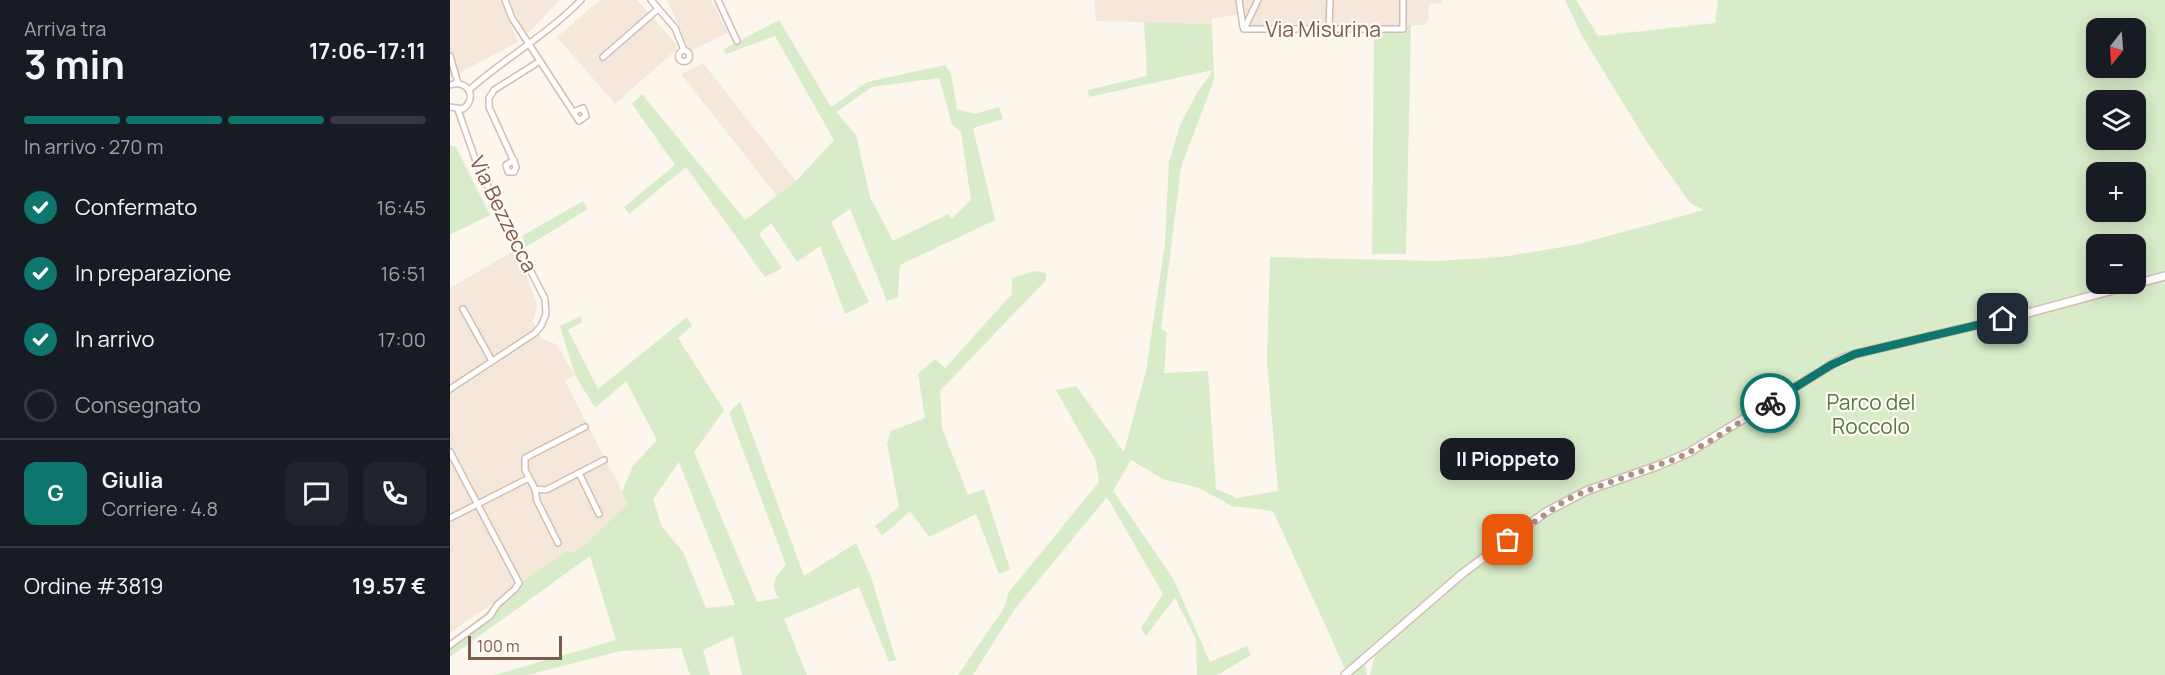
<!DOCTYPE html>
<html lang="it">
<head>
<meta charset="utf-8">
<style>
	body { margin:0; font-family:Manrope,sans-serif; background:#20242c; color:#f1f3f6; height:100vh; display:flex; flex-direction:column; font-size:22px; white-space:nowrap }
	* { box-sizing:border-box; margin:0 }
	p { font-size:20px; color:#9ea1a6 }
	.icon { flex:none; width:33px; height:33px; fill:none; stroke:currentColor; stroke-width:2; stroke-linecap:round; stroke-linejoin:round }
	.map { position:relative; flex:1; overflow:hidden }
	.details { display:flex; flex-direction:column; background:#171b24; width:450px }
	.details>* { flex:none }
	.needle { width:39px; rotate:197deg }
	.tools { position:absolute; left:1636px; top:18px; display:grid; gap:12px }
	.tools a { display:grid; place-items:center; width:60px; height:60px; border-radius:12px; background:#171b24; box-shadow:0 3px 15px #0003; font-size:30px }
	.scale { position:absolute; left:18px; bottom:15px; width:94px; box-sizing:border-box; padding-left:6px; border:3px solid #7a5c4d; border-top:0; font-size:16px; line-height:21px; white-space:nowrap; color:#7a5c4d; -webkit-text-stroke:4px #fffaf3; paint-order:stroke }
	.pin { position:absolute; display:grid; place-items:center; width:51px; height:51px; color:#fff; margin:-26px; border-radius:12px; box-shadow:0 3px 9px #0006 }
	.courier { position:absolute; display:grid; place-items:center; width:60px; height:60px; margin:-30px; border:4px solid #0f766e; border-radius:50%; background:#fff; color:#222; box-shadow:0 2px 8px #0007 }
	.bubble { position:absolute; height:42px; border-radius:12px; background:#171b24; box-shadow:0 3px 15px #0003; font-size:20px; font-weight:700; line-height:42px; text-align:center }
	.overview em { font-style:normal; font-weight:700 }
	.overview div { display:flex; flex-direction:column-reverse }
	.overview { display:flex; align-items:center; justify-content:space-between; height:102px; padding:0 24px }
	h1 { font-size:39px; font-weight:700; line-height:45px }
	.bar { display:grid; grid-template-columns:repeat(4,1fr); gap:9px 6px; align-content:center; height:72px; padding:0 24px }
	.bar i { height:8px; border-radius:4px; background:#363941 }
	.bar .active { background:#0f766e }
	.bar p { grid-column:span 4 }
	.line { display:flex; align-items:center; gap:15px; padding:0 24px; border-top:2px solid #363941 }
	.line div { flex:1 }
	.round { display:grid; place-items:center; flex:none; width:63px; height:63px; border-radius:12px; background:#20242c }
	ol { padding:0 24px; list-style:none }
	li { display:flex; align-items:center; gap:18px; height:66px }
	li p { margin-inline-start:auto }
	li .icon { padding:6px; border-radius:50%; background:#0f766e; color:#fff; stroke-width:4 }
	li:last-child { color:#9ea1a6 }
	li i { width:33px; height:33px; border:3px solid #363941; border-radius:50% }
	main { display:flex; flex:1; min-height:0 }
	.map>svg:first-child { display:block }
	.residential { fill:#f5e8da }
	.green { fill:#d8ecc9; fill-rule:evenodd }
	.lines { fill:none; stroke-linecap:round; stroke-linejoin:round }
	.minor-casing { stroke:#d1beb0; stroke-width:8 }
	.tertiary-casing { stroke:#d1beb0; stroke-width:10 }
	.minor { stroke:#fff; stroke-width:5 }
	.tertiary { stroke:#fff; stroke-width:7 }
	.done { stroke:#a89285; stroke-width:6; stroke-dasharray:0 10.8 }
	.route { stroke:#0f766e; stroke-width:8 }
	.labels { text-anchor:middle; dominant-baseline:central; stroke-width:4.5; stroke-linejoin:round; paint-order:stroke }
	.street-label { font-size:21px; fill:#7a5c4d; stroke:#fffaf3 }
	.park-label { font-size:21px; fill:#537a41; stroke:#fffaf3 }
</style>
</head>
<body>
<main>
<section class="details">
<div class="overview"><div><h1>3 min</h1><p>Arriva tra</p></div><em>17:06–17:11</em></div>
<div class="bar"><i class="active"></i><i class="active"></i><i class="active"></i><i></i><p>In arrivo · 270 m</p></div>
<ol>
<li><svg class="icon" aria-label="check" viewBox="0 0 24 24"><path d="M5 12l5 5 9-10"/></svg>Confermato<p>16:45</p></li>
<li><svg class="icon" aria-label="check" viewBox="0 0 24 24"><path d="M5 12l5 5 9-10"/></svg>In preparazione<p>16:51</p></li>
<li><svg class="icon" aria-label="check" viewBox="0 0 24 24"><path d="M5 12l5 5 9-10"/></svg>In arrivo<p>17:00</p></li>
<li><i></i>Consegnato</li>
</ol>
<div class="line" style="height:108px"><b class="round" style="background:#0f766e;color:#fff">G</b><div><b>Giulia</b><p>Corriere · 4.8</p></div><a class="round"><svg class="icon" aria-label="chat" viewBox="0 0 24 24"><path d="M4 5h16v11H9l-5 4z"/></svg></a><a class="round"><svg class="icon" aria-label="phone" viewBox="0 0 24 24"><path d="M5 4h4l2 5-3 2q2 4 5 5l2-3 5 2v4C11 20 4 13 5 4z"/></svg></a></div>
<div class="line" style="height:78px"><div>Ordine #3819</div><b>19.57 €</b></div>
</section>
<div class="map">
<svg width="1715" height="675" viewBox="0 0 1715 675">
	<rect width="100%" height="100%" fill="#fdf6ec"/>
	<!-- residential -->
	<path class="residential" d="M0,0h50l18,42 -68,36z
		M60,0h50l-32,33 -8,-9z
		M150,0h37l40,45 -2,6 -60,53 -58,-67z
		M217,0h44l17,33 -38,18z
		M644,0h348v3l-13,1 -1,17 -5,4 -20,1v3h-159l-3,-15 -29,5v5l-116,-3z
		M253,63l93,118 -19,15 -96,-122z
		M64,251l12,23 11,31 -4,17 9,17 14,5 19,31 -10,6 63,122 -43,42 -13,8 -3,-3 -119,83v-345z"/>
	<!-- green -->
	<path class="green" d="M1115,0h11l22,36 117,-13 3,-23h447v675h-795l5,-20 -12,-2 -3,3 5,9 2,10h-19l-75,-164 -41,-5 -33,-18 -36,-9 -32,-19 -18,31 60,87 37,84 37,-16 4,9 -34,20h-20l-1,-36 -21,-41 -29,38 -5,-8 22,-34 -56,-97 -93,113 -41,65h-15l46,-67 5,-16 90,-110 -3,-21 -40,-71 20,-4 48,66 22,-81 19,-128 4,-81 11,-37 17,-32 16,-23 -124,27 -1,-7 59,-14 -3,-54 68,2 2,56 -33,87 -20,161 6,5 -3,40 44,-2 8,118 21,9 41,-7 -11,-130 3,-104 165,4 67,-4 73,-12 129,-35 -14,-7 -43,-61 -65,-106zM1647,28h39v40h-39zM1647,100h39v40h-39zM1647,172h39v40h-39zM1647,244h39v40h-39z
		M329,20l52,87 36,-25 78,-17 6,9 6,35 18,5 24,-7 4,12 -30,9 22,92 -95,45 -2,32 -11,4 -37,-92 -19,13 38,80 -24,12 -25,-68 -23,16 -26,-39 -12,11 23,34 -17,9 -79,-110 -57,47 -5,-7 51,-42 -43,-61 10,-10 103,126 51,-39 38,-41 -59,-104 -49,18 -2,-5zM489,78l13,46 9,8 10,68 -19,19 -4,-5 -55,27 -23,-44 -14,-62 -20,-23 36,-25z
		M961,25l-5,229h-34l2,-225h28l1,-3z
		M0,145l6,2 34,68 -40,20z
		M133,201l5,8 -62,38 -4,-11z
		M585,271l11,2v7l-106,111 2,37 26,67 16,-6 26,80 -11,5 -23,-60 -47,23 -19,-26 -28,25 -7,-10 24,-19 -12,-64 4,-12 34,-13 -7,-44 17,-15 10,9 67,-74v-16z
		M131,316l1,6 -14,8 30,59 89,-72 5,9 -14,12 46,72 -30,42 63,150 22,-4c-10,-12 -3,-24 7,-33l-57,-152 11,-12 64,175 52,-33 15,34 25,83 -7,2 -30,-75 -75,32 23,56h-65l-9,-39 -30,14 7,25h-20l-9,-27 -61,3 -92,24h-34l122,-35 -26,-84 -140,101v-15l80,-66 39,-26 3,3 13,-8 43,-42 -6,-11 11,-26 24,-26 -31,-59 -31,27 -20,-33 -15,-49zM229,462l56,143 -29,3 -23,-56 -21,-25 -9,-28z"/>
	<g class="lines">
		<defs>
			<path id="minor" d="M55,0l7,18 67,103 7,-5 -3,-8 -10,4
				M201,0l24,28 9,22
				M268,0l19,41
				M789,0l4,27
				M794,29h159v-29
				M794,29l14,-29
				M879,29l1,-29
				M228.5 56a5.5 5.5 0 1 1 11 0a5.5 5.5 0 1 1-11 0Z
				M0,56l8,27
				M153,57l55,-48
				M0,85c18,-6 28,13 13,24l-13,-2
				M19,90c36,-32 78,-55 112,-90
				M64,160l-8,5 2,7h6l2,-5 -1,-3 -26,-57v-9l5,-8 46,-29
				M13,309l29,52
				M0,389l85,-56 6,-7 5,-12 -1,-15 -67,-132 -20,-57
				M135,427l-60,31v12l10,19 11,1 58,-30
				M0,452l69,131 -4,6 -18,16 -7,11 -40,29
				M129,473l20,41
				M85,489l2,12 21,42
				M0,518l79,-40"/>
			<path id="tertiary" d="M895,675l118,-102 83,-61 40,-21 71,-25 31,-13 153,-94 14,-5 169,-40 141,-38"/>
		</defs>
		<!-- minor casing -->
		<use href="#minor" class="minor-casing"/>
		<!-- tertiary casing -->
		<use href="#tertiary" class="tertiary-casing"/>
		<!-- minor -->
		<use href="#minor" class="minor"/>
		<!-- tertiary -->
		<use href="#tertiary" class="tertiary"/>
	</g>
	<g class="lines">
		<!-- done -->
		<path class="done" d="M1058,540l58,-40 20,-9 92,-33 29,-15 63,-40"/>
		<!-- route -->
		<path class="route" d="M1320,403l61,-38 24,-11 148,-35"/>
	</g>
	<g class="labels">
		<!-- street labels -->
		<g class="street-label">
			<text x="873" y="29">Via Misurina</text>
			<text transform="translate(54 214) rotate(64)">Via Bezzecca</text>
		</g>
		<!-- park labels -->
		<g class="park-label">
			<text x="1421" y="402">Parco del<tspan x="1421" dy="24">Roccolo</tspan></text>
		</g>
	</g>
</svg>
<div class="tools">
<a><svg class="needle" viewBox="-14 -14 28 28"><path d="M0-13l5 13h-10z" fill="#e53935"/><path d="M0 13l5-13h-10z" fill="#9ea1a6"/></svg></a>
<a><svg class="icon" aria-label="layers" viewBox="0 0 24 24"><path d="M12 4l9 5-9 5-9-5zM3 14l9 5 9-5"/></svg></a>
<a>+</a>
<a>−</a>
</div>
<div class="scale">100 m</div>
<div class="pin" style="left:1058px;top:540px;background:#ea580c"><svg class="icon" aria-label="bag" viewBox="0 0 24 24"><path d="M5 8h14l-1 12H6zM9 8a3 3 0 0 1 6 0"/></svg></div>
<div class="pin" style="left:1553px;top:319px;background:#1f2937"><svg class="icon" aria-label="home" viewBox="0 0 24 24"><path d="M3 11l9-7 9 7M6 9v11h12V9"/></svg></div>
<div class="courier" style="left:1320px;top:403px"><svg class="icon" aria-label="bike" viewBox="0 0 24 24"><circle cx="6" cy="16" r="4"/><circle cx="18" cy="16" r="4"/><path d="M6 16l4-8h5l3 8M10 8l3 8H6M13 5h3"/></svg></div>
<div class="bubble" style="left:990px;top:438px;width:135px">Il Pioppeto</div>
</div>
</main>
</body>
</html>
